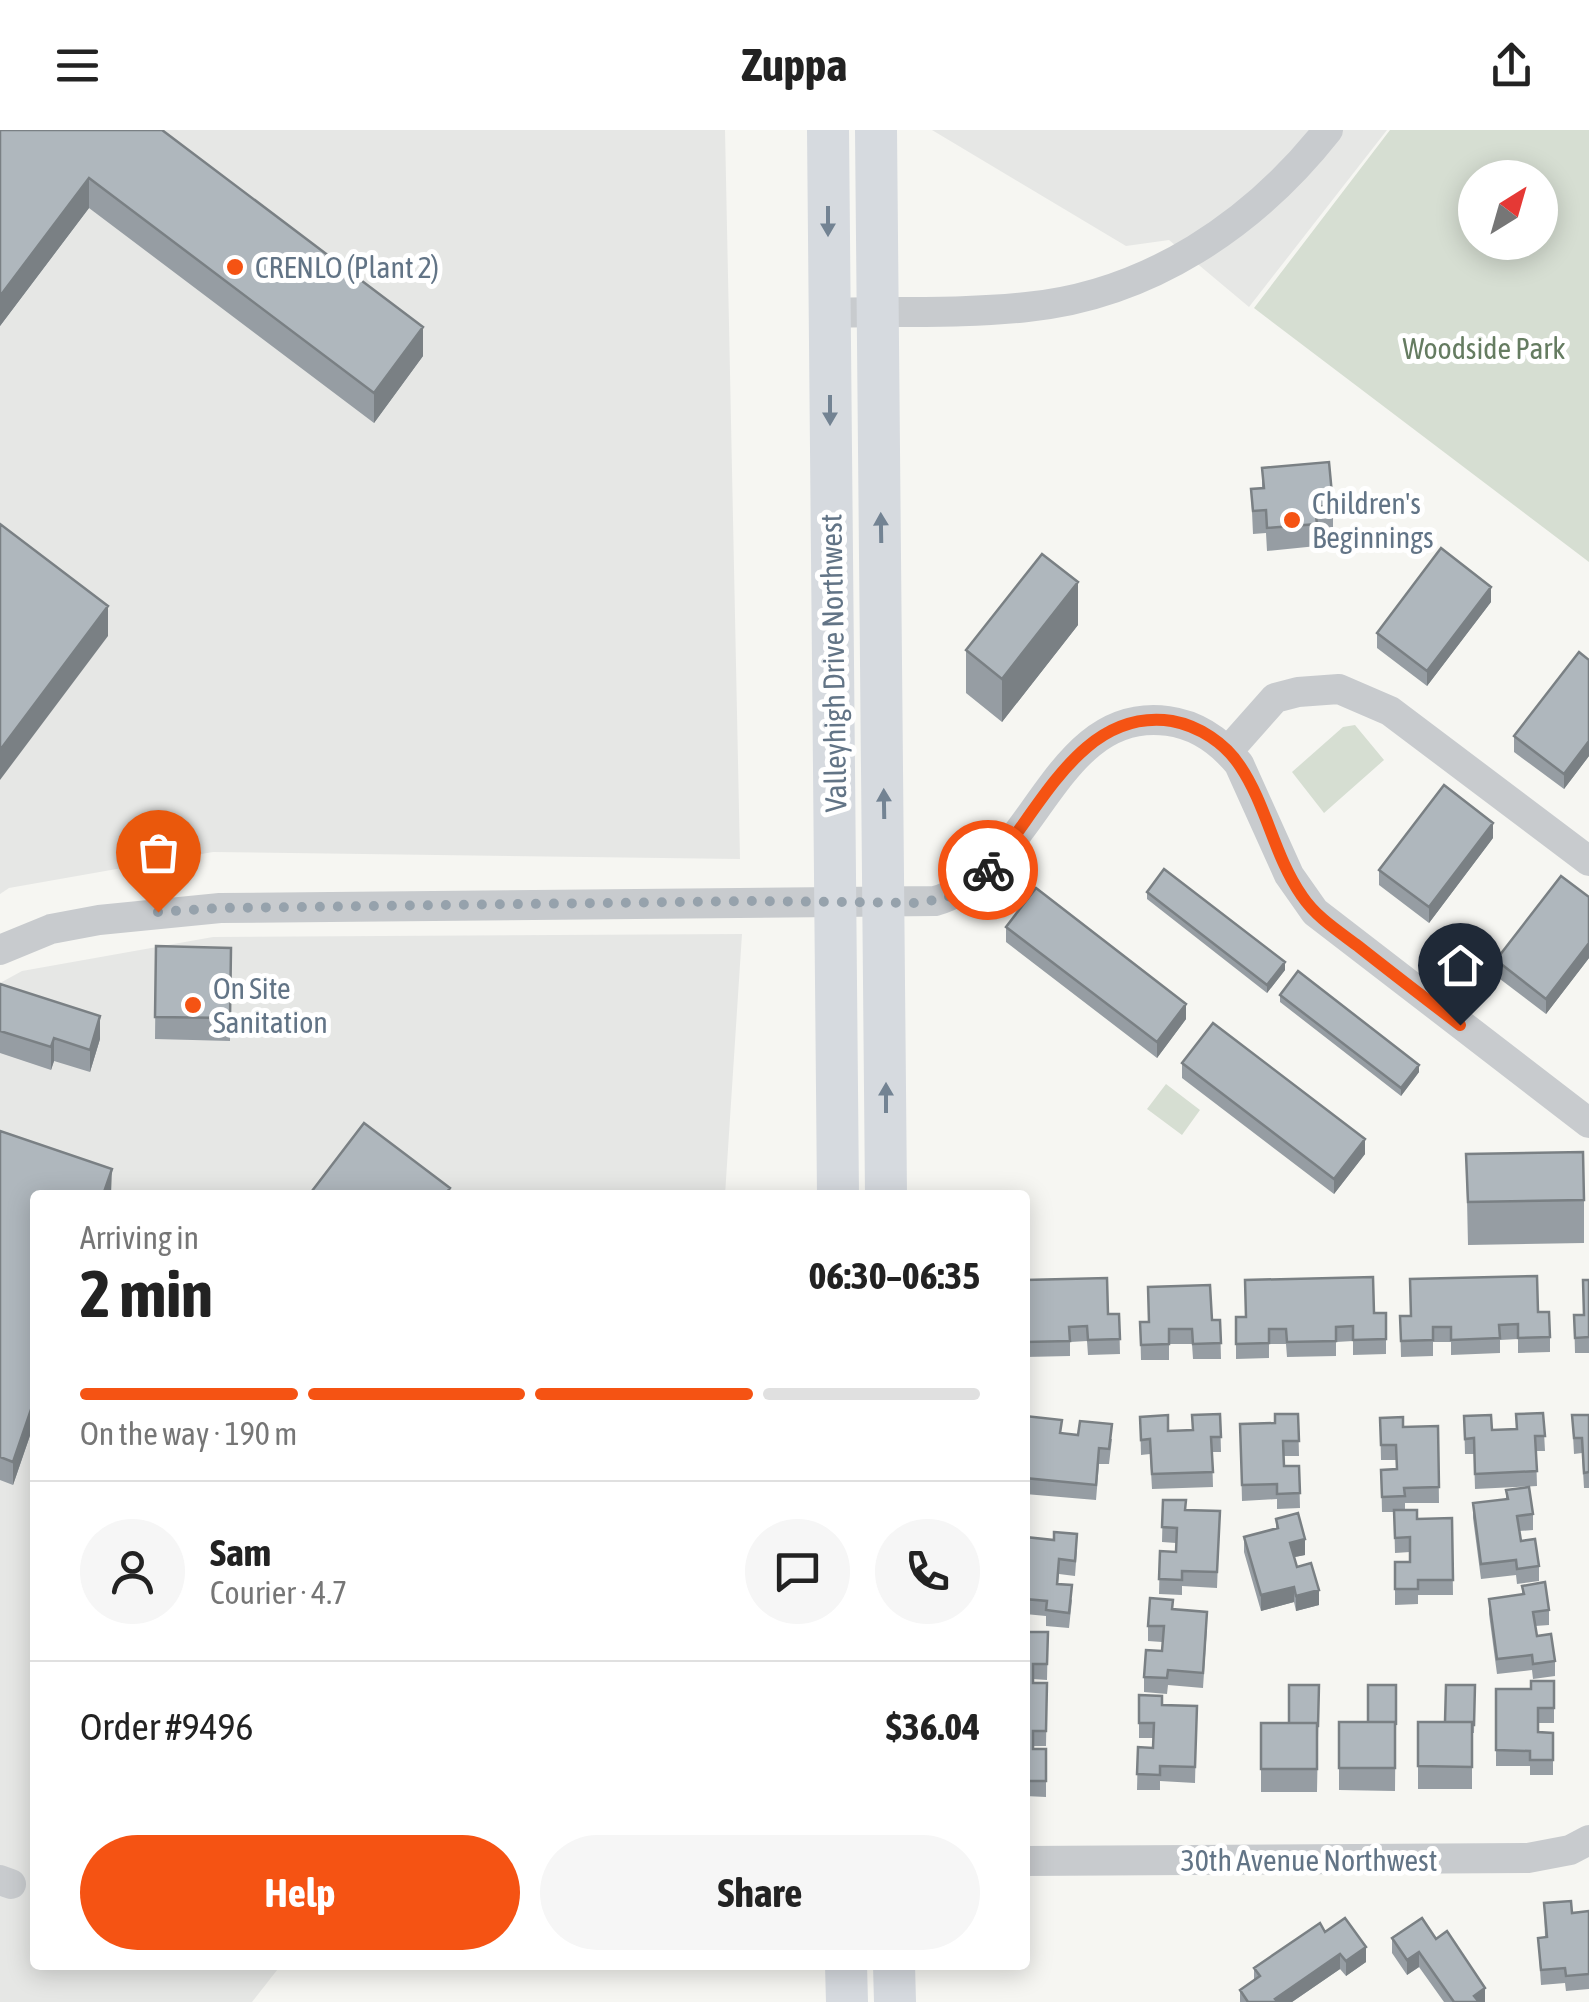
<!DOCTYPE html>
<html lang="en">
<head>
<meta charset="utf-8">
<style>
	body { margin:0; font-family:"Asap Condensed",sans-serif; background:#f6f6f6; color:#222; height:100vh; display:flex; flex-direction:column; font-size:38px; white-space:nowrap }
	* { box-sizing:border-box; margin:0 }
	p { font-size:32px; color:#767676 }
	.icon { flex:none; width:55px; height:55px; fill:none; stroke:currentColor; stroke-width:2; stroke-linecap:round; stroke-linejoin:round }
	.map { position:relative; flex:1; overflow:hidden }
	.details { position:absolute; left:30px; top:1060px; width:1000px; height:780px; display:flex; flex-direction:column; background:#fff; border-radius:10px; box-shadow:0 5px 25px #0003 }
	.details>* { flex:none }
	.needle { width:65px; rotate:37deg }
	.fabs { position:absolute; left:1458px; top:30px; display:grid; gap:20px }
	.fabs a { display:grid; place-items:center; width:100px; height:100px; border-radius:50%; background:#fff; box-shadow:0 5px 25px #0003; font-size:50px }
	.pin { position:absolute; display:grid; place-items:center; width:85px; height:85px; color:#fff; margin:-102px -42px; border-radius:50% 50% 50% 0; rotate:-45deg; box-shadow:0 0 10px #0007 }
	.pin .icon { rotate:45deg }
	.courier { position:absolute; display:grid; place-items:center; width:100px; height:100px; margin:-50px; border:8px solid #f55313; border-radius:50%; background:#fff; color:#222; box-shadow:0 2px 12px #0007 }
	.head em { font-style:normal; font-weight:700 }
	.head div { display:flex; flex-direction:column-reverse }
	.head { display:flex; align-items:center; justify-content:space-between; height:170px; padding:0 50px }
	h1 { font-size:65px; font-weight:700; line-height:75px }
	.bar { display:grid; grid-template-columns:repeat(4,1fr); gap:15px 10px; align-content:center; height:120px; padding:0 50px }
	.bar i { height:12px; border-radius:8px; background:#e0e0e0 }
	.bar .current { background:#f55313 }
	.bar p { grid-column:span 4 }
	.line { display:flex; align-items:center; gap:25px; padding:0 50px; border-top:2px solid #e0e0e0 }
	.line div { flex:1 }
	.round { display:grid; place-items:center; flex:none; width:105px; height:105px; border-radius:52px; background:#f6f6f6 }
	.cta { display:flex; gap:20px; margin-top:auto; padding:20px 50px }
	.cta a { flex:1; height:115px; border-radius:60px; background:#f55313; color:#fff; font-size:40px; font-weight:700; line-height:115px; text-align:center }
	.cta a+a { background:#f6f6f6; color:#222 }
	header { display:flex; justify-content:space-between; align-items:center; height:130px; padding:0 50px; background:#fff; font-size:45px; font-weight:700 }
	.map>svg:first-child { display:block }
	.built { fill:#e6e7e5 }
	.green { fill:#d6ded2; fill-rule:evenodd }
	.lines { fill:none; stroke-linecap:round; stroke-linejoin:round }
	.minor { stroke:#c8cbce; stroke-width:30 }
	.secondary { stroke:#d6dadf; stroke-width:42 }
	.wall { fill:#969da3 }
	.shaded-wall { fill:#7a8084 }
	.building { fill:#afb7bd; stroke:#7a8084; stroke-width:2.5 }
	.oneway { fill:#738393 }
	.done { stroke:#96a2ac; stroke-width:10; stroke-dasharray:0 18 }
	.route { stroke:#f55313; stroke-width:12 }
	.poi-dot { fill:#f55313; stroke:#fff; stroke-width:4 }
	.labels { text-anchor:middle; dominant-baseline:central; stroke-width:10; stroke-linejoin:round; paint-order:stroke }
	.poi-label { font-size:30px; fill:#627486; stroke:#fff; text-anchor:start }
	.park-label { font-size:30px; fill:#657c61; stroke:#fff }
	.street-label { font-size:30px; fill:#627486; stroke:#fff }
</style>
</head>
<body>
<header><svg class="icon" aria-label="menu" viewBox="0 0 24 24"><path d="M4 6h16M4 12h16M4 18h16"/></svg>Zuppa<svg class="icon" aria-label="share" viewBox="0 0 24 24"><path d="M12 15V3M7 8l5-5 5 5M5 13v7h14v-7"/></svg></header>
<div class="map">
<svg width="1589" height="1872" viewBox="0 0 1589 1872">
	<rect width="100%" height="100%" fill="#f6f6f2"/>
	<!-- built -->
	<path class="built" d="M0,0h725l15,729 -527,-7 -204,36 -9,6z
		M932,0h455l-138,177 -80,-67 -43,6z
		M742,804l-17,261h-690v770h246l-29,37h-252v-1019l22,-12 191,-34z"/>
	<!-- green -->
	<path class="green" d="M1390,0h199v432l-335,-254zM1475,48h65v64h-65z
		M1355,595l29,35 -60,53 -32,-41 51,-45z
		M1166,954l34,26 -18,25 -35,-26z"/>
	<g class="lines">
		<!-- minor -->
		<path class="minor" d="M829,183c66,-2 133,1 198,-6 122,-12 227,-83 301,-177
			M1228,621l47,-53 23,-6 41,-3 51,22 199,150
			M0,820l51,-21 48,-9 121,-12 715,-7c99,-28 118,-196 233,-180 30,4 52,20 71,43l50,111 26,37 274,211
			M1025,1731l503,-3 42,-8 19,-10
			M0,1750l11,4"/>
		<!-- secondary -->
		<path class="secondary" d="M828,0l10,1065
			M876,0l10,1065
			M846,1835l1,37
			M894,1835l1,37"/>
	</g>
	<!-- wall -->
	<path class="wall" d="M0,0l168,5 255,221 -49,67 -285,-215 -89,118z
		M1262,338l71,37v22l-16,2v17l-50,5 -1,-18 -13,1 -2,-45 11,-1z
		M1491,472l-64,84 -50,-38v-15z
		M1078,495l-76,97 -36,-29v-43z
		M1589,530v96l-25,33 -50,-37v-16z
		M1493,708l-64,85 -50,-38v-15z
		M1147,762l138,78 -18,23 -120,-94z
		M1589,767v61l-43,56 -50,-38v-16z
		M1006,797l180,92 -29,39 -151,-116z
		M156,816l75,2 -1,93 -75,-2z
		M0,854l100,55 -10,33 -36,-11 -3,9 -51,-17z
		M1280,865l139,77 -18,24 -121,-94z
		M1182,933l183,91 -31,40 -152,-116z
		M0,1001l112,61 -1,3h-76v226l-22,64 -13,-5z
		M1466,1024l118,46v43l-116,2z
		M1025,1150l83,34h11l1,40 -32,1 -1,-14 -17,1v14l-45,1z
		M1589,1150v73h-14l-1,-38h9z
		M1538,1182l12,25v15l-32,1v-14l-18,1v13l-49,2v-13h-18v14l-32,1 -1,-41z
		M1386,1183v41l-33,1v-14l-17,1v14l-49,1 -1,-13h-17v14l-33,1v-42z
		M1220,1190l1,39h-28l-1,-15h-23v16h-28l-1,-38z
		M1543,1283l2,38h-9l1,35 -62,3 -1,-35h-9l-1,-38 28,14h24z
		M1220,1284l1,38h-9l1,35 -61,2 -2,-35 -9,1 -1,-38 28,14 24,-1z
		M1298,1284l1,42h-15v10h15l1,42 -23,1v-10l-35,2 -2,-77 35,-1z
		M1572,1285h17v73h-5l-2,-35 -8,1z
		M1025,1286l37,17 50,6 -3,25h-10l-3,36 -71,-6z
		M1380,1288l23,9 35,-1 1,77h-34v7l12,9 35,-1 1,77h-35v9l-23,1v-43h15v-10l-15,1 -1,-41h-12l-1,-42 15,-1v-9h-15z
		M1506,1360l27,24v16l-14,1 2,10 18,25v15l-22,3 -1,-9 -35,4 -8,-61v-15l33,-4z
		M1163,1370l23,10 34,1 -3,77 -35,-2v9l-23,-1 1,-43 16,1v-9l-14,-1z
		M1276,1389l29,36 -11,2 3,10 22,38 -23,6 -2,-9 -33,9 -17,-59v-15l32,-9z
		M1025,1407l52,12 -2,27 -16,-2 -1,10 14,16 -3,28 -23,-2v-10l-21,-2z
		M1522,1456l27,24v15l-14,1 2,10 18,25v15l-22,3 -1,-9 -35,4 -8,-60v-15l33,-5z
		M1173,1479l34,18 -4,61 -35,-3 -1,9 -23,-2v-15l18,-26v-9l-14,-1v-15z
		M1025,1502h23l-1,48 -14,-1v4h14l-1,63h-13v3h13v48l-21,-1z
		M1554,1551v42h-16v9l15,1v42h-23v-9h-34v-77h35z
		M1319,1555l-2,107h-56v-69h28z
		M1396,1555l-1,106 -56,-1v-68h29z
		M1475,1555l-1,48h-2v56h-54v-67h27z
		M1139,1565l23,10 35,1 -2,77 -35,-2v9h-23l1,-43 15,1 1,-10h-15z
		M1544,1773l28,10 17,-2v78l-23,2 -1,-8 -24,2 -3,-47 7,-1z
		M1325,1802l41,30 -20,14 -6,-7 -48,33h-52v-12l14,-10v-12z
		M1392,1808l44,1 49,63h-41l-25,-35 -12,8 -15,-22z"/>
	<!-- shaded-wall -->
	<path class="shaded-wall" d="M89,48v30l-89,118v-30z
		M423,197v29l-49,67v-30z
		M1078,452v43l-76,97v-43z
		M1491,457v15l-64,84v-15z
		M108,476v30l-108,144v-30z
		M1589,611v15l-25,33v-15z
		M1493,693v15l-64,85v-16z
		M1589,813v15l-43,56v-15z
		M1285,832v8l-18,23v-8z
		M1186,874v15l-29,39v-16z
		M100,886v23l-10,33v-22z
		M54,908v23l-3,9v-23z
		M1419,935v7l-18,24v-8z
		M1365,1009v15l-31,40v-15z
		M112,1039l-1,26h-8z
		M35,1268v23l-22,64v-23z
		M1305,1409v16l-15,3v-15z
		M1294,1457v15l-33,9v-16z
		M1319,1460v15l-23,6v-15z
		M1366,1817v15l-20,14v-15z
		M1419,1822v15l-12,8v-15z
		M1340,1824v15l-48,33h-17v-3z
		M1485,1858v14h-11v-6z"/>
	<!-- building -->
	<path class="building" d="M0,0h162l261,197 -49,66 -285,-215 -89,118z
		M1329,332l4,43 -18,2 2,17 -50,4 -1,-18 -13,1 -2,-22 13,-1 -2,-20z
		M0,394l108,82 -108,144z
		M1441,418l50,39 -64,84 -50,-38z
		M1042,424l36,28 -76,97 -36,-29z
		M1579,522l10,8v81l-25,33 -50,-38z
		M1444,655l49,38 -64,84 -50,-37z
		M1164,739l121,93 -18,23 -120,-93z
		M1561,746l28,21v46l-43,56 -50,-39z
		M1036,758l150,116 -29,38 -151,-115z
		M156,816l75,2 -1,70 -75,-1z
		M1298,841l121,94 -18,23 -121,-93z
		M0,854l100,32 -10,34 -36,-12 -3,9 -51,-16z
		M1213,893l152,116 -31,40 -152,-116z
		M364,993l86,65 -5,7h-128l-5,-4z
		M0,1001l112,38 -9,26h-68v203l-22,64 -13,-5z
		M1583,1022l1,48 -116,2 -2,-48z
		M1537,1146l1,36h11l1,25 -32,1v-14l-19,1 1,13 -49,2v-13h-18v13l-32,1 -1,-25h11l-1,-37z
		M1373,1147l1,36h12v26l-33,1v-14l-17,1v14l-49,1 -1,-13h-17v14l-33,1v-27h10l-1,-37z
		M1107,1148l1,36h11l1,25 -32,1 -1,-14 -18,1 1,14 -45,1v-62z
		M1583,1150h6v57l-14,1 -1,-23h10z
		M1210,1155l2,35h8l1,23 -28,1 -1,-15h-23v15l-28,1 -1,-23h9l-1,-35z
		M1543,1283l2,23h-10l2,35 -62,3 -1,-36 -9,1 -1,-23 27,-1 1,15 25,-1 -1,-15z
		M1220,1284l1,23h-10l2,35 -61,2 -2,-35 -9,1 -1,-23 28,-2v16l25,-1 -1,-15z
		M1275,1284h23l1,27h-16l1,25h15l1,27 -23,1v-10l-35,1 -2,-61 35,-1z
		M1572,1285h17v57l-5,1 -2,-35h-8z
		M1025,1286l37,4 -2,13 18,2 2,-14 32,3 -3,25 -10,-1 -3,37 -71,-7z
		M1403,1287v10l35,-1 1,61 -35,1 1,8 -23,1 -1,-27 16,-1 -1,-24h-15l-1,-27z
		M1529,1357l4,27 -16,2 4,25 14,-2 4,27 -22,3 -1,-9 -35,4 -8,-61 35,-4 -2,-9z
		M1163,1370h23l-1,10 35,1 -3,61 -35,-1v9l-23,-1 1,-28 16,1 1,-24 -15,-1z
		M1394,1380h23v9l35,-1 1,62h-35v9h-23v-27h15v-25l-15,1z
		M1298,1383l7,26 -15,4 7,24 14,-4 8,27 -23,6 -2,-9 -33,8 -17,-58 34,-9 -2,-9z
		M1054,1402l23,2 -2,27 -16,-2 -2,25 15,1 -3,28 -23,-3 1,-9 -22,-2v-62l29,3z
		M1545,1452l4,28 -16,2 4,24 14,-2 4,27 -22,3 -1,-9 -35,4 -8,-60 35,-5 -2,-8z
		M1150,1468l23,2 -1,9 35,3 -4,61 -35,-3 -1,8 -23,-1 2,-27 16,1 2,-25h-16z
		M1025,1502h23l-1,32h-14v19h14l-1,48h-13v18h13v32h-21z
		M1531,1551h23v27h-16v24l15,1v27h-23v-9l-34,-1v-61h35z
		M1289,1555h30l-1,41h-1v-3h-28z
		M1368,1555h28v40l-1,-3h-27z
		M1446,1555h29l-1,40h-2v-3h-27z
		M1139,1565l23,1v9l35,1 -2,61 -35,-1v9l-23,-1 1,-27 15,1 1,-25h-15z
		M1339,1592h56v46h-56z
		M1418,1592h54v45l-54,-1z
		M1261,1593h56v46h-56z
		M1571,1771l1,12 17,-2v63l-23,2 -1,-8 -24,2 -3,-32 9,-1 -3,-34z
		M1345,1788l21,29 -20,14 -6,-7 -65,45 3,3h-30l-8,-12 20,-14 -6,-8 66,-45 5,9z
		M1422,1788l14,21 11,-8 38,57 -11,8 5,6h-25l-35,-50 -12,8 -15,-22z"/>
	<!-- one-way arrows -->
	<defs><path id="oneway-solid" d="M-6-.8H1V-3.2L6.5 0L1 3.2V.8H-6Z" transform="scale(2.5)"/></defs>
	<g class="oneway">
		<use href="#oneway-solid" transform="translate(828 91) rotate(90)"/>
		<use href="#oneway-solid" transform="translate(830 280) rotate(90)"/>
		<use href="#oneway-solid" transform="translate(881 398) rotate(-91)"/>
		<use href="#oneway-solid" transform="translate(884 674) rotate(-91)"/>
		<use href="#oneway-solid" transform="translate(886 968) rotate(-90)"/>
	</g>
	<g class="lines">
		<!-- done -->
		<path class="done" d="M158,782l62,-4 534,-7 167,2 30,-7 37,-26"/>
		<!-- route -->
		<path class="route" d="M988,740c51,-56 92,-163 184,-149 27,5 53,22 68,45 27,40 34,90 62,130 14,21 36,35 56,50 34,27 68,53 102,79"/>
	</g>
	<!-- markers -->
	<g class="poi-dot">
		<circle cx="235" cy="137" r="10"/>
		<circle cx="1292" cy="390" r="10"/>
		<circle cx="193" cy="875" r="10"/>
	</g>
	<g class="labels">
		<!-- poi labels -->
		<g class="poi-label">
			<text x="255" y="137">CRENLO (Plant 2)</text>
			<text x="1312" y="373">Children's<tspan x="1312" dy="34">Beginnings</tspan></text>
			<text x="213" y="858">On Site<tspan x="213" dy="34">Sanitation</tspan></text>
		</g>
		<!-- park labels -->
		<g class="park-label">
			<text x="1484" y="218">Woodside Park</text>
		</g>
		<!-- street labels -->
		<g class="street-label">
			<text transform="translate(833 533) rotate(-91)">Valleyhigh Drive Northwest</text>
			<text x="1309" y="1730">30th Avenue Northwest</text>
		</g>
	</g>
</svg>
<div class="fabs">
<a><svg class="needle" viewBox="-14 -14 28 28"><path d="M0-13l5 13h-10z" fill="#e53935"/><path d="M0 13l5-13h-10z" fill="#767676"/></svg></a>
</div>
<div class="pin" style="left:158px;top:782px;background:#ea580c"><svg class="icon" aria-label="bag" viewBox="0 0 24 24"><path d="M5 8h14l-1 12H6zM9 8a3 3 0 0 1 6 0"/></svg></div>
<div class="pin" style="left:1460px;top:895px;background:#1f2937"><svg class="icon" aria-label="home" viewBox="0 0 24 24"><path d="M3 11l9-7 9 7M6 9v11h12V9"/></svg></div>
<div class="courier" style="left:988px;top:740px"><svg class="icon" aria-label="bike" viewBox="0 0 24 24"><circle cx="6" cy="16" r="4"/><circle cx="18" cy="16" r="4"/><path d="M6 16l4-8h5l3 8M10 8l3 8H6M13 5h3"/></svg></div>
<section class="details">
<div class="head"><div><h1>2 min</h1><p>Arriving in</p></div><em>06:30–06:35</em></div>
<div class="bar"><i class="current"></i><i class="current"></i><i class="current"></i><i></i><p>On the way · 190 m</p></div>
<div class="line" style="height:180px"><a class="round"><svg class="icon" aria-label="person" viewBox="0 0 24 24"><circle cx="12" cy="8" r="4"/><path d="M4 21q1-7 8-7t8 7"/></svg></a><div><b>Sam</b><p>Courier · 4.7</p></div><a class="round"><svg class="icon" aria-label="chat" viewBox="0 0 24 24"><path d="M4 5h16v11H9l-5 4z"/></svg></a><a class="round"><svg class="icon" aria-label="phone" viewBox="0 0 24 24"><path d="M5 4h4l2 5-3 2q2 4 5 5l2-3 5 2v4C11 20 4 13 5 4z"/></svg></a></div>
<div class="line" style="height:130px"><div>Order #9496</div><b>$36.04</b></div>
<div class="cta"><a>Help</a><a>Share</a></div>
</section>
</div>
</body>
</html>
